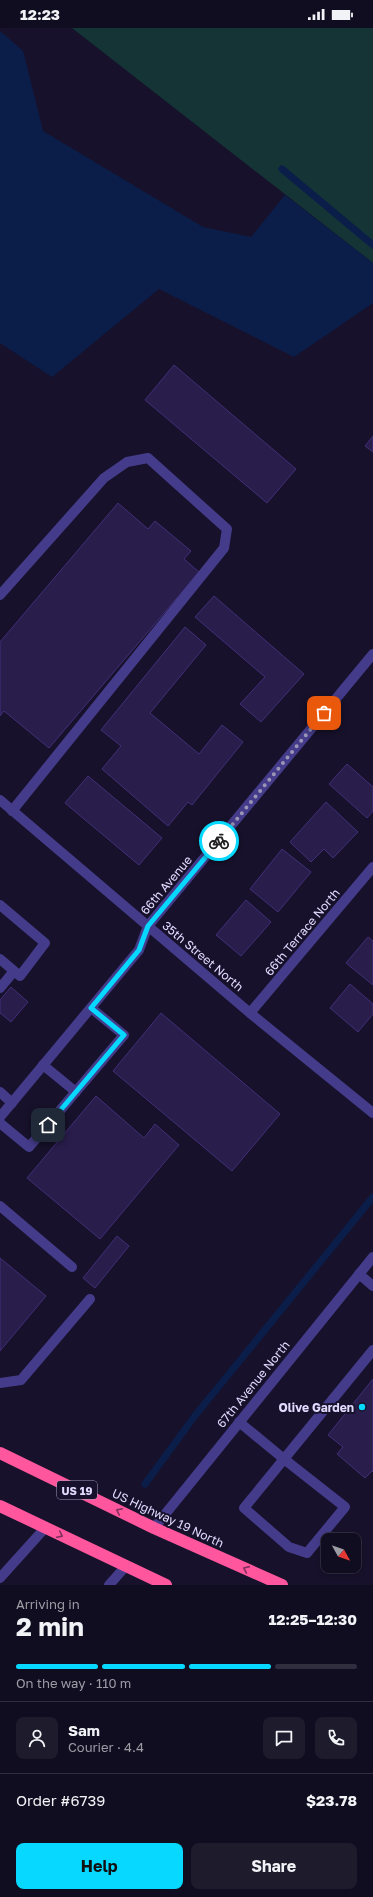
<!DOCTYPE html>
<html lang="en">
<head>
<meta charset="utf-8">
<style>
	body { margin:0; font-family:"Golos Text",sans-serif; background:#1e1b2d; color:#f1f3f6; height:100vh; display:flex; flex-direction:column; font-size:15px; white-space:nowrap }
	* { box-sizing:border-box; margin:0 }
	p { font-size:13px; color:#9c9ca5 }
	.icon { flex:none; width:22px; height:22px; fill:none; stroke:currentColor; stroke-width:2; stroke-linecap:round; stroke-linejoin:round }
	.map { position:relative; height:1557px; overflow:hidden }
	.panel { display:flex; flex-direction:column; background:#110d20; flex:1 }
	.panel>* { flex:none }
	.needle { width:26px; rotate:130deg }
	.controls { position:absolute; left:321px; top:1505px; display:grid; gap:8px }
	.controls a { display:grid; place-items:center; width:40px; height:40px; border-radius:8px; background:#110d20; box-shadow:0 2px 6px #0003,0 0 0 1px #302d3e; font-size:20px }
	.pin { position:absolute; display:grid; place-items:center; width:34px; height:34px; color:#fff; margin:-17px; border-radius:8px; box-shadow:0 2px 6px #0006 }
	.courier { position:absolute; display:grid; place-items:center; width:40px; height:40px; margin:-20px; border:3px solid #07d8ff; border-radius:50%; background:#fff; color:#222; box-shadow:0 1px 5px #0007 }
	.headline em { font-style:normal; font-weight:700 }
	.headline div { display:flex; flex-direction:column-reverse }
	.headline { display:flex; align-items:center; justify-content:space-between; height:68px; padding:0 16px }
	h1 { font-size:26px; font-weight:700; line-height:30px }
	.bar { display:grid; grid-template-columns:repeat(4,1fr); gap:6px 4px; align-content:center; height:48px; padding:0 16px }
	.bar i { height:5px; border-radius:3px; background:#302d3e }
	.bar .active { background:#07d8ff }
	.bar p { grid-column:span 4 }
	.line { display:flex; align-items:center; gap:10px; padding:0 16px; border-top:1px solid #302d3e }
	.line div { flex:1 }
	.round { display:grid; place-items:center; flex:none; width:42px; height:42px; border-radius:8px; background:#1e1b2d }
	.cta { display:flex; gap:8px; margin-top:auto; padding:8px 16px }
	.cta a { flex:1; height:46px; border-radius:8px; background:#07d8ff; color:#111; font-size:16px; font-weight:700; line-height:46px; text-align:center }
	.cta a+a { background:#1e1b2d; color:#f1f3f6 }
	.status { display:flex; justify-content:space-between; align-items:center; height:28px; padding:0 20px; background:#110d20; direction:ltr }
	.status svg { height:11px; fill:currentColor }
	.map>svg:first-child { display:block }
	.green { fill:#143435 }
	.water { fill:#0b1e4a }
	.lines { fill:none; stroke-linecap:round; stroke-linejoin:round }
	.stream { stroke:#0b1e4a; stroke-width:7 }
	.building { fill:#291d4c; stroke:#422f78 }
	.lane { stroke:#443c8a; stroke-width:10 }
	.street { stroke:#443c8a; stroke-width:10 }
	.highway { stroke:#ff569d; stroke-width:12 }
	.oneway { stroke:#7f305e }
	.done { stroke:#9a94b5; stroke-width:4; stroke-dasharray:0 7.2 }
	.route { stroke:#07d8ff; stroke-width:5 }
	.poi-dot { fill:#07d8ff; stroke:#17112b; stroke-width:1.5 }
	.labels { text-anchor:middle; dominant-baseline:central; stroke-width:4; stroke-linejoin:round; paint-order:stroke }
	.shield { fill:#17112b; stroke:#a49ebf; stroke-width:1 }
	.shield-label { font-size:11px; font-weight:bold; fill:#e1dbff }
	.street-label { font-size:12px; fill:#e1dbff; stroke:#17112b }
	.poi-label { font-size:12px; font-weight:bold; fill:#e1dbff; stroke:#17112b; text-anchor:end }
</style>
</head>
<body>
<div class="status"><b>12:23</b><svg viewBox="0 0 49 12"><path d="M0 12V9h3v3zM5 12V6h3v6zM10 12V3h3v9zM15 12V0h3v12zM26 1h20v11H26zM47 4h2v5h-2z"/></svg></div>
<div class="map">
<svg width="373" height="1557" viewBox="0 0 373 1557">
	<rect width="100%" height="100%" fill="#17112b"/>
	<!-- green -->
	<path class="green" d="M72,0h301v235z"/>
	<!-- water -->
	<path class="water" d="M0,3l23,20 20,80 160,96 48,10 34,-42 88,68v40l-79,54 -135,-68 -107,88 -52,-34z"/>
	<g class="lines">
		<!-- stream -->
		<path class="stream" d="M282,141l91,76
			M145,1456l49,-67 179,-220"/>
	</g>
	<!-- building -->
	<path class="building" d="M174,337l122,104 -29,34 -122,-103z
		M373,408v16l-8,-6z
		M118,475l30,26 7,-8 36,30 -7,8 15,13 -150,176 -45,-37 -4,5v-74z
		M214,568l90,78 -43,48 -21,-18 25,-27 -70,-60z
		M185,599l21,18 -56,68 49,41 23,-29 21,17 -51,63 -4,-3 -20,24 -66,-57 19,-23 -20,-16z
		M347,736l26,23v24l-6,7 -38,-34z
		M88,748l74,62 -23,27 -74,-62z
		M326,774l32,30 -25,26 -9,-9 -13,13 -21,-20z
		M282,821l29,23 -33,40 -28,-23z
		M246,872l25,22 -30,34 -25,-21z
		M368,909l5,4v44l-27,-22z
		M350,956l23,20v10l-15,18 -28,-24z
		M11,959l17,15 -17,20 -11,-9v-13z
		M161,985l119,101 -48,57 -119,-100z
		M96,1068l48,42 11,-14 24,21 -79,94 -73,-61z
		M117,1208l12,10 -34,42 -12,-10z
		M0,1230l46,38 -46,55z
		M373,1351v93l-1,-1 -7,7 -28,-24 6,-7 -15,-12z"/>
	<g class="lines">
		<!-- lane -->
		<path class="lane" d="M0,567l104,-117 23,-16 21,-4 79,71 -3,19 -212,263
			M0,877l45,38 -25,33 -20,-17
			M0,960l14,-17
			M43,1037l33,27
			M0,1064l12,11
			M0,1095l29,24 95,-112 -33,-27
			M0,1178l72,61
			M359,1246l14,12
			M0,1355l21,-3 69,-81
			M239,1394l45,37 89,-109
			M284,1431l61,48 -38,46 -18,-6 -45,-39z
			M0,1550l45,-50"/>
		<!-- street -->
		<path class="street" d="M0,772l250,213 123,100
			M250,985l123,-146
			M0,1089l139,-167 9,-24 225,-272
			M154,1500l219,-271
			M109,1557l16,-18"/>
		<!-- highway -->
		<path class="highway" d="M0,1425l154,75 128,57
			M0,1478l166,79"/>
	</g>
	<!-- one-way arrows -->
	<defs><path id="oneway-chevron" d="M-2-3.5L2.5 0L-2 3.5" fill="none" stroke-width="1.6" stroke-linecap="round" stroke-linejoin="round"/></defs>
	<g class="oneway">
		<use href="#oneway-chevron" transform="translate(119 1483) rotate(-154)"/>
		<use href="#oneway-chevron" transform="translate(60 1507) rotate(26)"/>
		<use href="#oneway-chevron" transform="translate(246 1541) rotate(-156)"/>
	</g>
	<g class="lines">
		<!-- done -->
		<path class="done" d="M219,813l105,-128"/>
		<!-- route -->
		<path class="route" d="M48,1097l76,-90 -33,-27 48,-58 9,-24 71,-85"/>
	</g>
	<!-- markers -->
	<circle class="poi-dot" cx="362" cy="1379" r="4"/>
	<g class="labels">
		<!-- shield labels -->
		<rect class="shield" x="57" y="1453" width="40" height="18" rx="3"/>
		<g class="shield-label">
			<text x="77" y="1462">US 19</text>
		</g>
		<!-- street labels -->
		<g class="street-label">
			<text transform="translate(166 857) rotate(-50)">66th Avenue</text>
			<text transform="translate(302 904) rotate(-50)">66th Terrace North</text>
			<text transform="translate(203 928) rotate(40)">35th Street North</text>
			<text transform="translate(253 1356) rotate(-51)">67th Avenue North</text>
			<text transform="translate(168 1490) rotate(25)">US Highway 19 North</text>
		</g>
		<!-- poi labels -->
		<g class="poi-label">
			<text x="354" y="1379">Olive Garden</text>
		</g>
	</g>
</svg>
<div class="controls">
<a><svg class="needle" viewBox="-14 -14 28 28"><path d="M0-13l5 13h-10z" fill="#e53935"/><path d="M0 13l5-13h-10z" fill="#9c9ca5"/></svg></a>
</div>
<div class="pin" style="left:324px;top:685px;background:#ea580c"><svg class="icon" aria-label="bag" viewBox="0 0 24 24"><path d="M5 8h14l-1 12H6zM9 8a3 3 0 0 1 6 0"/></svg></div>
<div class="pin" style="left:48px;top:1097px;background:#1f2937"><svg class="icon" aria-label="home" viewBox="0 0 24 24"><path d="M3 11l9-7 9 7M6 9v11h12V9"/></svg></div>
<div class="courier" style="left:219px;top:813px"><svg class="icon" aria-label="bike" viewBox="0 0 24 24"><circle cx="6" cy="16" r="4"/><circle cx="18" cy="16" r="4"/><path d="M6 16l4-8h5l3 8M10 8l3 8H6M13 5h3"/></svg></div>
</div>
<section class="panel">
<div class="headline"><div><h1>2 min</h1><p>Arriving in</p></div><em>12:25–12:30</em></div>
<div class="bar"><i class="active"></i><i class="active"></i><i class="active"></i><i></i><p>On the way · 110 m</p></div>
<div class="line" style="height:72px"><a class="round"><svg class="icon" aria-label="person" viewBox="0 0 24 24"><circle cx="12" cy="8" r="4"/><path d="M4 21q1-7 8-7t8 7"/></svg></a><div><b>Sam</b><p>Courier · 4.4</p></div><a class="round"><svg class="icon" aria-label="chat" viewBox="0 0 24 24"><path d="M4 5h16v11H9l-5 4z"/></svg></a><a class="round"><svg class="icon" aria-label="phone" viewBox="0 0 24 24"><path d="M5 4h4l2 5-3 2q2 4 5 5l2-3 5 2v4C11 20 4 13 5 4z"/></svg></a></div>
<div class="line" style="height:52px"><div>Order #6739</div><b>$23.78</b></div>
<div class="cta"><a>Help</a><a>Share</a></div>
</section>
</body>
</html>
